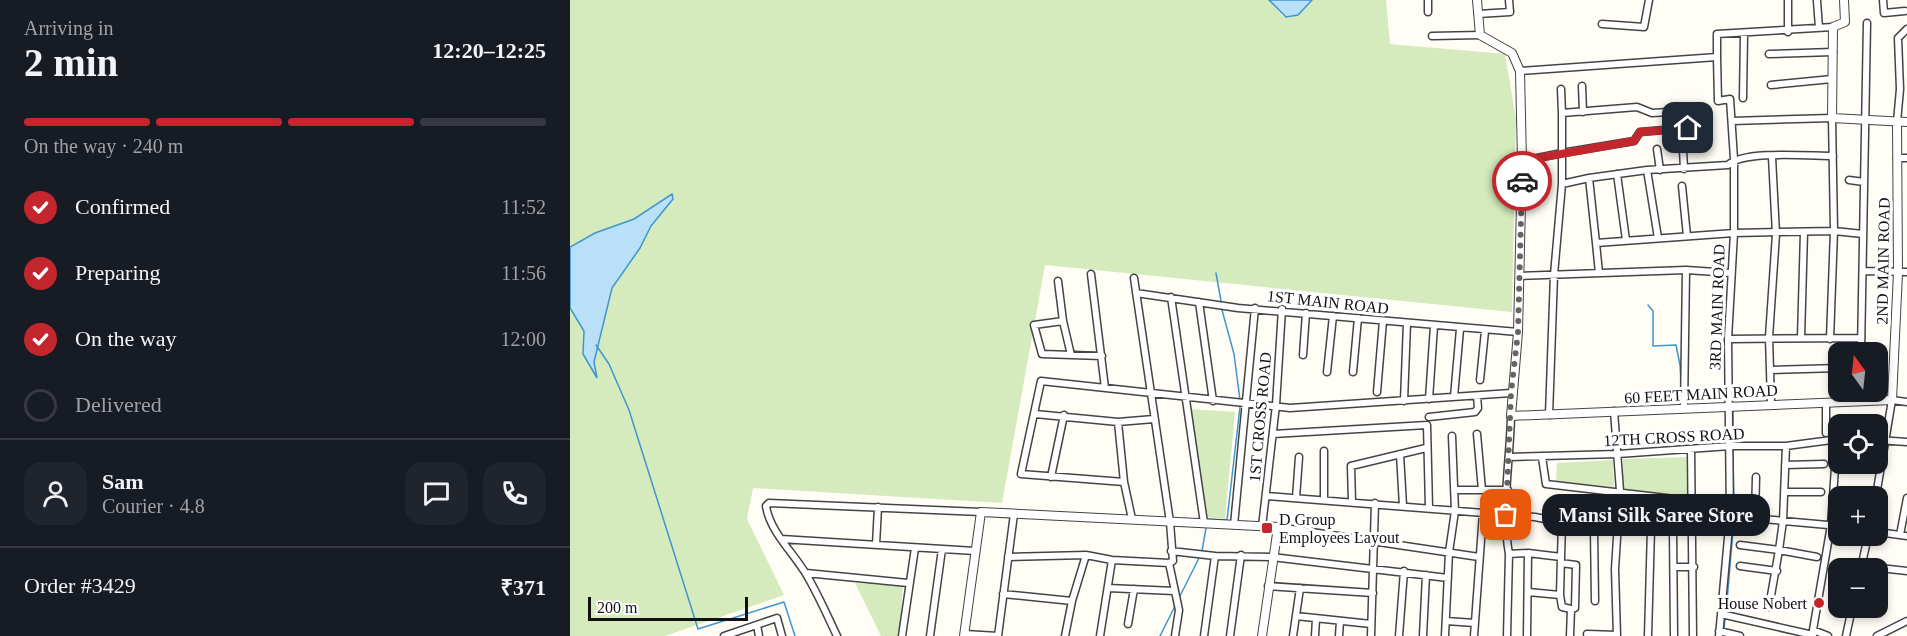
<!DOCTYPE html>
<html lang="en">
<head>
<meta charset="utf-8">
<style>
	body { margin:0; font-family:Georgia,serif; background:#20242c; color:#f1f3f6; height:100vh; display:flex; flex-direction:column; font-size:22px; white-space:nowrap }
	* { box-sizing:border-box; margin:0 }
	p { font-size:20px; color:#9ea1a6 }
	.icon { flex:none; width:33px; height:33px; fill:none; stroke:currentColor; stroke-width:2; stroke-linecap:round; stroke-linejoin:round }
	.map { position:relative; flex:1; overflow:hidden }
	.details { display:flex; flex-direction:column; background:#171b24; width:570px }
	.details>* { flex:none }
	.needle { width:39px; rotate:345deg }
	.fabs { position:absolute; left:1258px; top:342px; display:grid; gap:12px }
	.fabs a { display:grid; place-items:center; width:60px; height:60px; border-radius:12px; background:#171b24; box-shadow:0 3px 9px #0003; font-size:30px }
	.scale { position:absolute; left:18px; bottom:15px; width:160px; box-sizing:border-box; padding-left:6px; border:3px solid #111; border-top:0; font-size:16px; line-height:21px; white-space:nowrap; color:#111; -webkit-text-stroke:4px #fff; paint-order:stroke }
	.pin { position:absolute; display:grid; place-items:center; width:51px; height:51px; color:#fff; margin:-26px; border-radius:12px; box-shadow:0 3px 9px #0006 }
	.courier { position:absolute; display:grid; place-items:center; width:60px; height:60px; margin:-30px; border:4px solid #c4262e; border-radius:50%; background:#fff; color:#222; box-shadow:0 2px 8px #0007 }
	.bubble { position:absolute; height:42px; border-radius:18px; background:#171b24; box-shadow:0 3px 9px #0003; font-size:20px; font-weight:700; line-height:42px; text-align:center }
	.overview em { font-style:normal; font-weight:700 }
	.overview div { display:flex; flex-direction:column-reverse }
	.overview { display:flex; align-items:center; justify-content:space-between; height:102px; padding:0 24px }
	h1 { font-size:39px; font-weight:700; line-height:45px }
	.bar { display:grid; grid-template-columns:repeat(4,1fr); gap:9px 6px; align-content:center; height:72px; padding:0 24px }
	.bar i { height:8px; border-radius:4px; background:#363941 }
	.bar .on { background:#c4262e }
	.bar p { grid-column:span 4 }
	.line { display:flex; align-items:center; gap:15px; padding:0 24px; border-top:2px solid #363941 }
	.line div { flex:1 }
	.round { display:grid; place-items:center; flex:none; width:63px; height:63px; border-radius:18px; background:#20242c }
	ol { padding:0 24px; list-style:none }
	li { display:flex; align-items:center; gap:18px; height:66px }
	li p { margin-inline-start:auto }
	li .icon { padding:6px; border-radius:50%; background:#c4262e; color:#fff; stroke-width:4 }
	li:last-child { color:#9ea1a6 }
	li i { width:33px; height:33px; border:3px solid #363941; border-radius:50% }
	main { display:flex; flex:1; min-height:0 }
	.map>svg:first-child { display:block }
	.green { fill:#d5ebbd }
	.water { fill:#b9e0f7; stroke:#3f96cf; stroke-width:1.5 }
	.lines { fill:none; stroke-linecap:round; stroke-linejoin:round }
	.stream { stroke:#3f96cf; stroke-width:1.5 }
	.minor-casing { stroke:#444; stroke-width:9 }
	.tertiary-casing { stroke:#444; stroke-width:10 }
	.minor { stroke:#fff; stroke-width:6 }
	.tertiary { stroke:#fff; stroke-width:8 }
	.done { stroke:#646461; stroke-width:6; stroke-dasharray:0 10.8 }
	.route { stroke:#c4262e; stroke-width:8 }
	.poi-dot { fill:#c4262e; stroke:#fff; stroke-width:2 }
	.labels { text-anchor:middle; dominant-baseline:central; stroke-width:6; stroke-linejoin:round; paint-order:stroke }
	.street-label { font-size:16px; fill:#111; stroke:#fff }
	.poi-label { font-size:16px; fill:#111; stroke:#fff; text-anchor:start }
</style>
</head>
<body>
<main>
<section class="details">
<div class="overview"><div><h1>2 min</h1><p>Arriving in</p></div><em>12:20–12:25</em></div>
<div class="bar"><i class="on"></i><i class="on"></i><i class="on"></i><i></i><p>On the way · 240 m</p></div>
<ol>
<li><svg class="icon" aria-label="check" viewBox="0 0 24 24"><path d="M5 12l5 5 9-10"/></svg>Confirmed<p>11:52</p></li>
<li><svg class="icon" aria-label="check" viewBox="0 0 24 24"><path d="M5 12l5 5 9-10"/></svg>Preparing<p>11:56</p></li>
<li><svg class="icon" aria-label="check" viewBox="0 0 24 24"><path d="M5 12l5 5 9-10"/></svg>On the way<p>12:00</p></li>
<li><i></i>Delivered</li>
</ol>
<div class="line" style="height:108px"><a class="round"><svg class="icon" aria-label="person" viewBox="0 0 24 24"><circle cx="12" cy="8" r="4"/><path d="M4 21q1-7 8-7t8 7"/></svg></a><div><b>Sam</b><p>Courier · 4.8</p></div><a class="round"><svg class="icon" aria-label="chat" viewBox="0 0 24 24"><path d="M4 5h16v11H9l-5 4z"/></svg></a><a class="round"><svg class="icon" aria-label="phone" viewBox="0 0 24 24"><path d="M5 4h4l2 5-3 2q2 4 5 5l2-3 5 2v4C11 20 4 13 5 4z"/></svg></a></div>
<div class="line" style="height:78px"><div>Order #3429</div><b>₹371</b></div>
</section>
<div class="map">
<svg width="1337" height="636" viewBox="0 0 1337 636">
	<rect width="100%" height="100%" fill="#fffdf5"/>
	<!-- green -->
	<path class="green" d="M0,0h699l14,16 15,-1 14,-15h74l4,44 115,10 11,65 -4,193 -467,-47 -43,238 -249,-15 -6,31 37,76 -119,41h-95z
		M620,409l45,3 -10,107 -19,-2z
		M1117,457l2,41 -66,-9v-30z
		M1043,460l1,27 -58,-6 1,-18z
		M285,583l48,3 -4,50h-18z"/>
	<!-- water -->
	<path class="water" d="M699,0h43l-14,15 -12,2z
		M102,194l1,5 -22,27 -11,22 -28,40 -18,74 3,16 -14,-24 1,-23 -14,-23v-61l25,-14 39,-14z"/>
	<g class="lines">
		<!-- stream -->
		<path class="stream" d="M646,273l5,28
			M1078,305l5,6v35l23,-1 4,20 2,36
			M652,310l12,44 6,46
			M26,345l13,19 20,46 69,219 86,-27 11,34
			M1116,401l41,-1
			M1163,411v34
			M1163,450l1,64
			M637,519l20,1 13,-113
			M632,551l4,-23
			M609,598l20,-40
			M1156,613l8,-94
			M1154,631l1,-14
			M590,636l16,-32"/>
		<defs>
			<path id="minor" d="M858,0v12
				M1218,0v32
				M1313,0l1,13 21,-2
				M1247,1l2,27
				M908,14l32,-2 -1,-12
				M1032,24l42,3 5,-27
				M862,36l48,-1
				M1199,54l64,-2
				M1147,57l1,44 12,-2 4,60v74l-6,106 2,177 -11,120
				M950,71l197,-14v-23l116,-7
				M1201,85l61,-6
				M1012,86l1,26
				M991,89l1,24
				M1173,98l1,-64
				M1067,107l15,6 35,-2 1,17 -48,4 -6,9 -72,12v-40z
				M1162,121l100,-3 2,113 -4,108
				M1327,122l3,-33 -2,-51 9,-9
				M1112,130l2,39
				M1087,149l3,21
				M1327,158h10
				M952,161l40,-8v31l-8,91 -5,140
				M1077,170l81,-5c16,-15 81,-9 105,-9
				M1047,174l9,66
				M1279,180l15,2
				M992,184l27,-6
				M1112,186l5,50
				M1088,238l-11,-68 -58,8 7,65 138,-10 100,-2 29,3
				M1026,243l3,30
				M1294,271l43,1
				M521,274l14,114
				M950,276l166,-6 45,3
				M488,281l5,40 -29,4 8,29 60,2
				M566,293l102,15 280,24
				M601,297l33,226
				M629,302l14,99
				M493,321l8,34
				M1231,338l3,-106
				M1158,339l133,-1
				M1291,352l6,-329
				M733,355l3,-42
				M1200,370l69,-2
				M757,372l6,-56
				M783,372l5,-54
				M910,380l5,-49
				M807,392l6,-71
				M884,397l6,-68
				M859,399l5,-73
				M834,401l3,-78
				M1201,403l-2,-66 7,-103 -4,-77
				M1256,404v29
				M1114,408l2,-138
				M1044,411l6,80 -5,78 2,67
				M465,414l83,8 36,-3
				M941,416c-1,45 -10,93 -2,138l19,-1 -1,83
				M859,417l46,-5 3,-4 -1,-12
				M548,422l6,60 8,37
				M703,434l154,-9 2,83
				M907,434l5,56
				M1308,440l29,2
				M1121,449l2,187
				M830,454l3,52
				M940,457l108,-3 112,-8h56l53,-7
				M972,457l4,27 146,17
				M1215,465l39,-1
				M481,477l13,-62
				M554,482l-103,-8 20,-93 249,27 221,-15
				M885,490h53
				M1214,492h37
				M696,496l269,21 59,12 1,72
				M1306,496l16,-96 15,2
				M726,498l3,-41
				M754,500v-49
				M782,502l-1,-36 75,-18
				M1160,516l109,10
				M1103,517v12
				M1185,519l1,-42
				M664,525l21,-217
				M692,527l14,-122 6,-96
				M708,527l201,30
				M1048,528l55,1 1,107
				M1308,532l29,4
				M1330,535l7,-37
				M211,539l194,12
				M306,545l2,-38
				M1170,545l39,5 4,-29 3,-75
				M601,551l44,5 57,1 176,21
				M958,553l33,4 -1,38 -32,-3
				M438,557l78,-2 26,5 57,3 4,-2 -3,-39 -36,-244
				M991,557l1,-34
				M599,563l10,47 -4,26
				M991,563l15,2 -1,43 -4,1 -1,27
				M1170,566l37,5
				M1292,566l45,5
				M1104,567h20
				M1291,568l7,-32
				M236,573l102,10
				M698,586l105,7
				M538,588l66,3
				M433,594l69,7
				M990,595l2,12 9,2
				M1199,607l10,-57 38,7
				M1151,614l92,21
				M726,616l75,8
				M876,621l29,2
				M558,624l6,-35
				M187,625l2,11
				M1149,631l21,5
				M395,634l33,2
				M1017,634l30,1
				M154,636l53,-18 5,18
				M267,636c-10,-21 -19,-42 -31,-62 -13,-22 -36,-42 -40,-68l3,-3 212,9
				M332,636l13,-88
				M360,636l12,-87
				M428,636l16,-122
				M495,636l7,-35 14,-46
				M530,636l12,-76
				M634,636l11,-80
				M660,636l11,-81
				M723,636l7,-48
				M745,636l1,-17
				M769,636l1,-15
				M801,636l4,-133
				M829,636l5,-65
				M853,636l3,-61
				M875,636l4,-84 6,-41 -3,-75
				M904,636l9,-123
				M937,636l2,-82
				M1078,636l3,-107
				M1258,636l-15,-6 18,-105 6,-86
				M1276,636l6,-28
				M1307,636l30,-15"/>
			<path id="tertiary" d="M907,0l3,35 32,18 8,18 2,90 -4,171 -7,84 381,-16 6,-127 -1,-151
				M1274,0l1,22 -12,5 -1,91 75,4
				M394,636l17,-124 297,15 -16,109"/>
		</defs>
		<!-- minor casing -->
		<use href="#minor" class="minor-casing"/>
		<!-- tertiary casing -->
		<use href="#tertiary" class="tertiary-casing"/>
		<!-- minor -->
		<use href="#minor" class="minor"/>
		<!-- tertiary -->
		<use href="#tertiary" class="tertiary"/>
	</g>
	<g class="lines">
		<!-- done -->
		<path class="done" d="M936,515l5,-122 7,-61 4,-151"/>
		<!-- route -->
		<path class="route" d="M952,181v-20l112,-20 6,-9 48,-4"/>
	</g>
	<!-- markers -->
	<g class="poi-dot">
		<rect x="691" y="522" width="12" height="12" rx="3"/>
		<circle cx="1249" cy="603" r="6"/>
	</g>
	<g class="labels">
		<!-- street labels -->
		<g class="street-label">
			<text transform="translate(1313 261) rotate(-89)">2ND MAIN ROAD</text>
			<text transform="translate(758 302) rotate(6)">1ST MAIN ROAD</text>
			<text transform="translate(1147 307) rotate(-88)">3RD MAIN ROAD</text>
			<text transform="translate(1131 394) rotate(-3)">60 FEET MAIN ROAD</text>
			<text transform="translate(690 417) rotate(-85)">1ST CROSS ROAD</text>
			<text transform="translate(1104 437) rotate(-3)">12TH CROSS ROAD</text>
		</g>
		<!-- poi labels -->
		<g class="poi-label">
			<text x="709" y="519">D Group<tspan x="709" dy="18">Employees Layout</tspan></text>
			<text x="1237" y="603" text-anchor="end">House Nobert</text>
		</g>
	</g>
</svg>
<div class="fabs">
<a><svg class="needle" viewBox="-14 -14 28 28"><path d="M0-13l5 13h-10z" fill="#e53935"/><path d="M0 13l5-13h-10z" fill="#9ea1a6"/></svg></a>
<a><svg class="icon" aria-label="locate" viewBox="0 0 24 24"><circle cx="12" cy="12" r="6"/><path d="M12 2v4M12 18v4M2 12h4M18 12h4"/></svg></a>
<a>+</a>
<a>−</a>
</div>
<div class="scale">200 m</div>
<div class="pin" style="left:936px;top:515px;background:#ea580c"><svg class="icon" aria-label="bag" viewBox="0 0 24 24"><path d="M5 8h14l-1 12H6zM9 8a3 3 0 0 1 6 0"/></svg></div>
<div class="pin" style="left:1118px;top:128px;background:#1f2937"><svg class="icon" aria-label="home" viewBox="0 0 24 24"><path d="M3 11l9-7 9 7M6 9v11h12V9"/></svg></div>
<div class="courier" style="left:952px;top:181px"><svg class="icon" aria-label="car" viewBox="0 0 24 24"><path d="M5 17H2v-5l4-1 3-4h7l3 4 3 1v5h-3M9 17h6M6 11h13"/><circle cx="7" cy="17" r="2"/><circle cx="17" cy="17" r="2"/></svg></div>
<div class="bubble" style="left:972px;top:494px;width:228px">Mansi Silk Saree Store</div>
</div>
</main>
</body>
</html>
